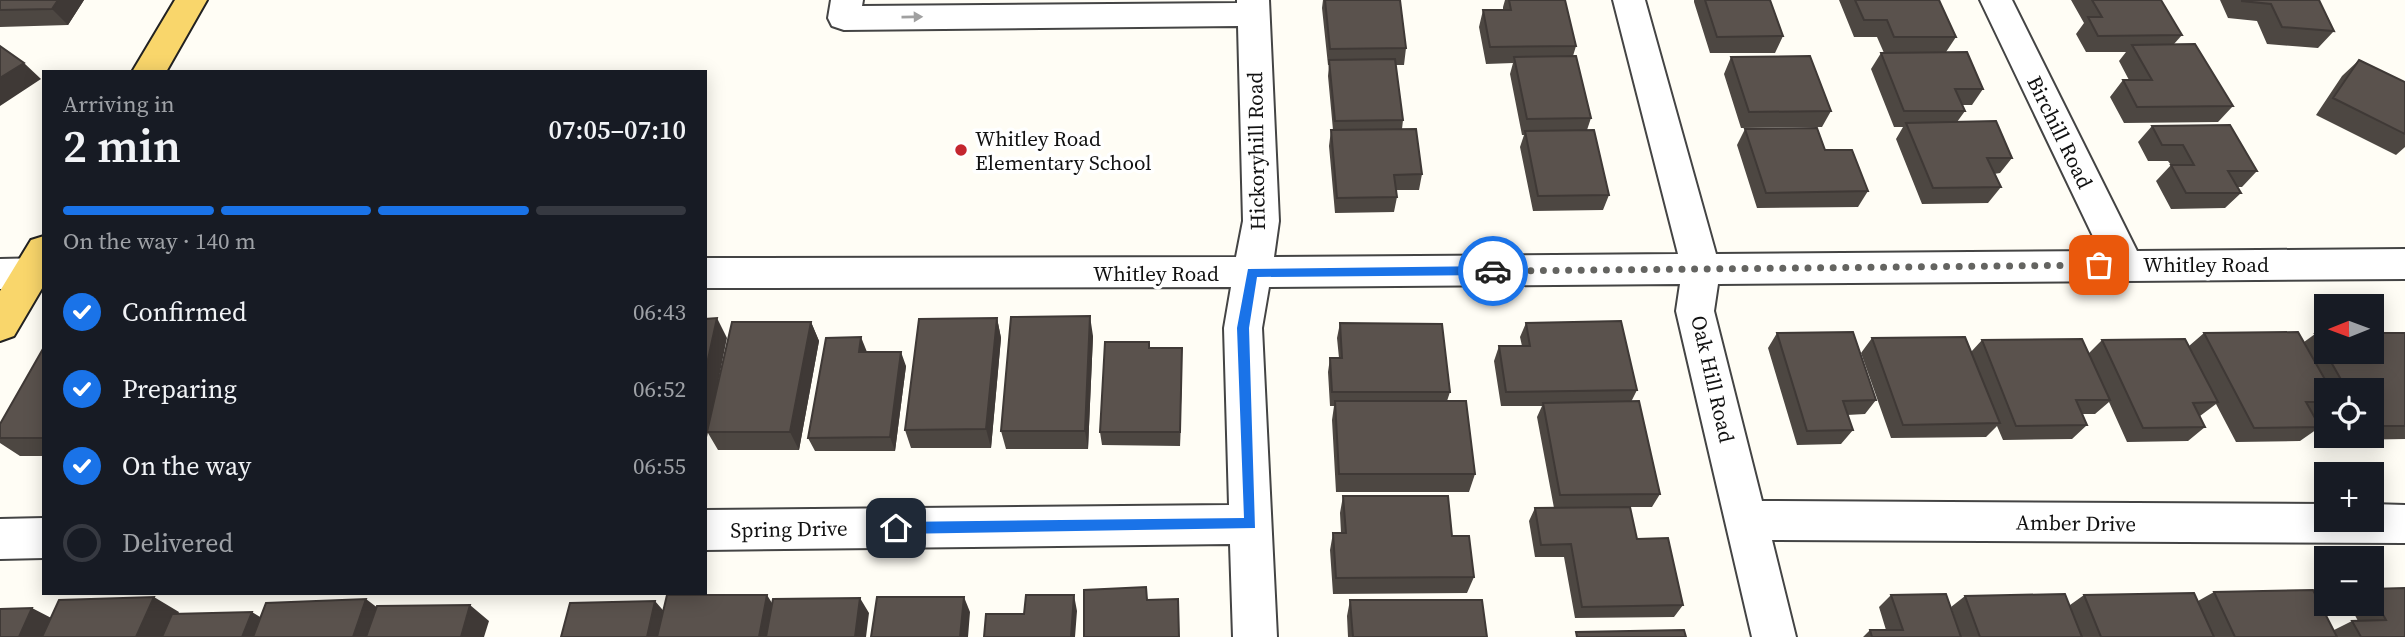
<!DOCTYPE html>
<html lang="en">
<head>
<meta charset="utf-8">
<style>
	body { margin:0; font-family:"Source Serif 4",serif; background:#20242c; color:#f1f3f6; height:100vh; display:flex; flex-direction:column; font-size:26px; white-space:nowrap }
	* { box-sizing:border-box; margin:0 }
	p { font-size:23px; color:#9ea1a6 }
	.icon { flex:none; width:38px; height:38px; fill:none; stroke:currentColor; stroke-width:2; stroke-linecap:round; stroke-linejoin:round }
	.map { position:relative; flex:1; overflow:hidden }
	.sheet { position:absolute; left:42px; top:70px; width:665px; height:525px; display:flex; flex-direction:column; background:#171b24; border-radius:0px; box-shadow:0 4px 18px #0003 }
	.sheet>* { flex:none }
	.needle { width:46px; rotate:269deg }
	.tools { position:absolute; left:2314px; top:294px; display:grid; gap:14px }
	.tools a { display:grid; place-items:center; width:70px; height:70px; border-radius:0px; background:#171b24; box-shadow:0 4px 18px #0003; font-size:35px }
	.pin { position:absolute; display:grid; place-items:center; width:60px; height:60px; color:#fff; margin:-30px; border-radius:14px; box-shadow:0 4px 10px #0006 }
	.courier { position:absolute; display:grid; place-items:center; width:70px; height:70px; margin:-35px; border:5px solid #1a73e8; border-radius:50%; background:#fff; color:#222; box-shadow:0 2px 9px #0007 }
	.summary em { font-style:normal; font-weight:600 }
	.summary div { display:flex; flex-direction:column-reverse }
	.summary { display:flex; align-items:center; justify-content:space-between; height:119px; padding:0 21px }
	h1 { font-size:46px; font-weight:600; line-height:52px }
	.bar { display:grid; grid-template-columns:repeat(4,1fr); gap:10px 7px; align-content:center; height:84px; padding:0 21px }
	.bar i { height:9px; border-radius:5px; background:#363941 }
	.bar .selected { background:#1a73e8 }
	.bar p { grid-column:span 4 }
	ol { padding:0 21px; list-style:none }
	li { display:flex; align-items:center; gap:21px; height:77px }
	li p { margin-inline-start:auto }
	li .icon { padding:7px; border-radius:50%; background:#1a73e8; color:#fff; stroke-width:4 }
	li:last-child { color:#9ea1a6 }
	li i { width:38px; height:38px; border:4px solid #363941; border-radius:50% }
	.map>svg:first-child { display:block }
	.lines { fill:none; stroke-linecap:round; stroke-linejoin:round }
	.minor-casing { stroke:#444; stroke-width:4 }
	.major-casing { stroke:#222; stroke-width:4 }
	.minor { fill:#fff; fill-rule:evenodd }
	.major { fill:#f9d66b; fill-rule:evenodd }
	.wall { fill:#4d4742 }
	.shaded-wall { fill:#3f3936 }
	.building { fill:#5a524d; stroke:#3f3936; stroke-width:2 }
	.oneway { fill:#a0a0a0 }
	.route { fill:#1a73e8 }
	.done { stroke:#646461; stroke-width:7; stroke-dasharray:0 12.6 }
	.poi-dot { fill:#c4262e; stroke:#fff; stroke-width:2.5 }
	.labels { text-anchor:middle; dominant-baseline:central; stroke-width:7; stroke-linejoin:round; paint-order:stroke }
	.street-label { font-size:21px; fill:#111; stroke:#fff }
	.poi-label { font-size:21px; fill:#111; stroke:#fff; text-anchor:start }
</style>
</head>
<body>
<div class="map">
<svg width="2405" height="637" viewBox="0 0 2405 637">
	<rect width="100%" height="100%" fill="#fffdf5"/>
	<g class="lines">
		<defs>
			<path id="minor" d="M831,0h32l-1,6 375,-3v-3h32l10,221 -5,36 404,-3 -65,-254h32l71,254 384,-3 -120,-251h32l125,251 268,-2v30l-687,5 -4,27 48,190 564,3v16h45v-16l34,1v38l-633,-3 24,97h-44l-76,-326 4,-27 -411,3 -7,41 15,309h-44l-3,-93 -525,6v-40l524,-5 -5,-177 7,-41 -526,1v-30l531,-1 7,-36 -5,-195 -394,4 -12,-4 -4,-8z
				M44,258v30l-44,1v-30z
				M44,518v40l-44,1v-40z"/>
			<path id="major" d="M175,0h32l-41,72h-34z
				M44,236v49l-30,51 -14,5v-50l31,-51z"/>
		</defs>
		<!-- minor casing -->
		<use href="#minor" class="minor-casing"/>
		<!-- major casing -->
		<use href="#major" class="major-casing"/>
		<!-- minor -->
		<use href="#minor" class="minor"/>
		<!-- major -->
		<use href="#major" class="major"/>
	</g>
	<!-- wall -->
	<path class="wall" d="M0,0h84l-16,25 -68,2z
		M1323,0h77l6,48 -2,17h-8l7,55 -1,9 20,45 -3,16h-23l1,7 -3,15 -59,1 -6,-67 2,-16h2l-5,-54 1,-11h-1l-6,-57z
		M1505,0h60l11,46 -3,10 18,62 -4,12 22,65 -6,15 -70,1 -13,-64 4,-12h-2l-12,-61 3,-11 -27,1 -7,-37 4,-17h20v-3z
		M1694,0h76l13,36 -8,17h-65l-16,-51z
		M1839,0h100l17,37 -10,15 37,37 -11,16h-10l3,6 -8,11 55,36 -12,15 -6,1 7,13 -13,16 -66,1 -26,-65 7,-12h-9l-23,-58 10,-16h3l-7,-16h-23z
		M2071,0h90l21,35 -8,9 59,62 -15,16 -94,1 -14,-26 13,-17h6l-10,-19 7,-9h-40l-10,-18 8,-11z
		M2220,0h99l15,31 -16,17 -51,-4 -10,-23 -29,-3z
		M1731,57l100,54 -9,16 -81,1 -17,-54z
		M2359,60l46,22v65l-9,8 -80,-40 26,-39z
		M2152,126l105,45 -15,16h-5l4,6 -16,15 -54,1 -15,-28 15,-16 -3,-4h-20l-10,-19z
		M1745,129l80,21 43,41 -10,16 -101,1 -20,-63z
		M997,318l4,20 -10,110h-80l-6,-18z
		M811,322l8,19 -20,109h-81l-10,-17 19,-95 -10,50z
		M1340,323l110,69 -3,9 28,73 -6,18h-133l-4,-72 2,-14h-4l-2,-34 2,-14h9l-2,-20z
		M1526,323l111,67 -6,12 29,92 -8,13h-22l7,32 46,66 -9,12 -99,1 -11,-61h-29l-6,-36 6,-13h19l-17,-91 5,-11h-41l-7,-45 5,-15h23l-2,-9z
		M1777,333l99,67 -11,14 -18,1 6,15 -12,14 -44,1 -29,-97z
		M2204,333l100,9 11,-8 90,-1v106l-56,1 -3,-4h25v-46h-45v20l-8,6h-5l7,11 -20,14 -64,1 -20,-38 -16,12 5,11 -17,14 -61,1 -18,-40 -14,12h-13l5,11 -15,14 -69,1 -6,-14 -11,11 -95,1 -30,-85 11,-15 99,14 11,-12 107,13 13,-13 87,6z
		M1093,336l-5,113h-82l-5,-18z
		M44,347v109h-24l-20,-13v-19z
		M1150,348l32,15 -2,83 -78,-1 -2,-13z
		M867,352l39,14 -11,85h-80l-7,-13z
		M1343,496l109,40 22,41 -7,16 -134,1 -3,-44 3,-17h8l-1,-20z
		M2371,589l34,48h-444l-10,-30 14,-11 105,9 14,-10 114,6 16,-9 120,38 18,-9h6l-9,-17h22z
		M1891,595l70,42h-98l7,-7h16l-7,-23z
		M1350,600l137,37h-139l-1,-21z"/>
	<!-- shaded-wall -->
	<path class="shaded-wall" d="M58,0h26l-16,25 -16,-16z
		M24,63l17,16 -41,27v-28z
		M1090,316l3,20 -5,113 -3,-18z
		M717,318l10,20 -22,109v-74z
		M997,318l4,20 -10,110 -5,-19z
		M811,322l8,19 -20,109 -9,-18z
		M861,337l6,15h-8z
		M1182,348v15l-2,83v-14z
		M901,352l5,14 -11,85 -5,-14z
		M767,595l10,16 -4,26h-14z
		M1074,595l3,16 -2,26h-4z
		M154,597l25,15 -10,25h-33z
		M964,597l6,15 -2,25h-8z
		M860,598l9,15 -3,24h-11z
		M366,599l21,16 -8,22h-26z
		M655,601l13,15 -4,21h-17z
		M470,605l19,16 -5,16h-23z
		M32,608l29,15 -6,14h-36z
		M252,612l18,11 -6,14h-22z"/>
	<!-- building -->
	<path class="building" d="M0,0h58l-6,9 -52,1z
		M1325,0h75l6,48 -76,1z
		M1509,0h56l11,46 -86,1 -7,-37h28z
		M1705,0h65l13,36 -66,1z
		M1855,0h84l17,37h-62l-7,-17h-23z
		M2092,0h69l21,35 -84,1 -10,-19h14z
		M2242,0h77l15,31 -52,-4 -11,-23 -29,-3z
		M2195,44l38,62 -96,1 -14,-27h29l-20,-35z
		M0,46l24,17 -24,15z
		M1967,52l16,37h-28l10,22h-61l-23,-58z
		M1576,56l15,62 -64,1 -13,-62z
		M1810,56l21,55 -82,1 -18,-55z
		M1395,59l8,61 -68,1 -6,-61z
		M2359,60l46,22v52l-72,-36z
		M1996,121l16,37h-25l14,29 -68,1 -27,-65z
		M2230,125l27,46h-29l13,22h-55l-15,-28h23l-11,-20h-21l-10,-19z
		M1817,128l8,22h27l16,41 -102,2 -21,-64z
		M1416,129l6,45 -28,1 3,22 -60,1 -6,-68z
		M1594,130l15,65 -71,1 -13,-65z
		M1090,316l-5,115h-84l10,-114z
		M717,318l-12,55v-54z
		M997,318l-11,111 -81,1 14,-111z
		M1621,321l16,69 -131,2 -7,-46h31l-4,-23z
		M732,322h79l-21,110h-83z
		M1340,323l102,1 8,68h-118l-2,-34h12z
		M1853,332l23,68 -33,1 10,29 -46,1 -30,-98z
		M2298,332l33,58h-5v12h-20l14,25 -66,1 -50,-95z
		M2371,333h34v93h-34v-36h-24l-32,-56h11v18h45z
		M861,337l-2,15h42l-11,85 -82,1 18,-100z
		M1965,337l35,86 -97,2 -31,-87z
		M2082,339l28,61h-34l11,25 -71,1 -34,-86z
		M2185,339l33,63 -25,1 12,24 -62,1 -41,-88z
		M1105,342h44v6h33l-2,84h-80z
		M44,347v91h-44v-14z
		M1335,401h131l9,73h-136z
		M1639,401l21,93 -100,1 -17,-92z
		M1343,496h105l4,40h17l5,41 -138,1 -3,-45h13z
		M1630,507l7,32 31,-1 15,67 -101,2 -11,-63 -30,1 -6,-37z
		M1146,587l1,13 31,-1 1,38h-95v-47z
		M2405,588v49h-44l-9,-16 34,-1 -15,-27v-4z
		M2313,590l24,47h-102l-21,-45z
		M2194,593l20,44h-113l-17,-42z
		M1946,594l15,43h-89l-2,-7h33l-12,-35z
		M2065,594l17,43h-102l-15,-41z
		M667,595h100l-8,42h-102z
		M1026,595h48l-3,42h-87l2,-23h38z
		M154,597l-18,40h-94l17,-37z
		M877,597h87l-4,40h-89z
		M860,598l-5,39h-89l7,-38z
		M366,599l-13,38h-100l13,-34z
		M1350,600h132l5,37h-134z
		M655,601l-8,36h-86l9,-34z
		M470,605l-9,32h-95l11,-31z
		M32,608l-13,29h-19v-28z
		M252,612l-10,25h-80l10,-23z
		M1684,630l2,7h-109l-1,-5z"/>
	<!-- one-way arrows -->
	<defs><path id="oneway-solid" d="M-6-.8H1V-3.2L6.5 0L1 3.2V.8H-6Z" transform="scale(1.75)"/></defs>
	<use class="oneway" href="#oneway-solid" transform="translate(912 17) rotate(-1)"/>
	<!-- route -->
	<path class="route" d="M1493,266l6,5 -6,4 -236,2 -8,51 6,200 -359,6 -6,-6 6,-6 348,-4 -7,-190 11,-59z"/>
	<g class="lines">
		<!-- done -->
		<path class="done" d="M1493,271l606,-6"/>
	</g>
	<!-- markers -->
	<circle class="poi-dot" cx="961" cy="150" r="7"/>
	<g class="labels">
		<!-- street labels -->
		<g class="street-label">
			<text transform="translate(2060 132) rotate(64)">Birchill Road</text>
			<text transform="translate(1256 151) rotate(-91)">Hickoryhill Road</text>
			<text x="2206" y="264">Whitley Road</text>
			<text x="1156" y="273">Whitley Road</text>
			<text transform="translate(1713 379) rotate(77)">Oak Hill Road</text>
			<text transform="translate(2076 523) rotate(1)">Amber Drive</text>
			<text transform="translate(789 529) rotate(-1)">Spring Drive</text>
		</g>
		<!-- poi labels -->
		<g class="poi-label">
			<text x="975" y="138">Whitley Road<tspan x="975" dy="24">Elementary School</tspan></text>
		</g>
	</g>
</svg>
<div class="tools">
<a><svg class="needle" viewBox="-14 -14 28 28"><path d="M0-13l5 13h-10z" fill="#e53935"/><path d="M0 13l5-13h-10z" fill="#9ea1a6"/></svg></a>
<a><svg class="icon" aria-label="locate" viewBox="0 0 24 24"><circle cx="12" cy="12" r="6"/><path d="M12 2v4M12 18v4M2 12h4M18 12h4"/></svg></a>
<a>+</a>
<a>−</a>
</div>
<div class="pin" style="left:2099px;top:265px;background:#ea580c"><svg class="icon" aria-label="bag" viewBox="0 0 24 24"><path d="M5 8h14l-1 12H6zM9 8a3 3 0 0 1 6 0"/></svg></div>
<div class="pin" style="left:896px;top:528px;background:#1f2937"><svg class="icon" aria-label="home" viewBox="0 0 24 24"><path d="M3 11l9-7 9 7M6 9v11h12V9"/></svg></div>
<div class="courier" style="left:1493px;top:271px"><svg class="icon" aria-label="car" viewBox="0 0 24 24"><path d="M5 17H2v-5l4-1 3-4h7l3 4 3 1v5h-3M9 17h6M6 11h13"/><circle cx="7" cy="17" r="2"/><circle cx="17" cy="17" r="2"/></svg></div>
<section class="sheet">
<div class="summary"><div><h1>2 min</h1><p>Arriving in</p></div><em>07:05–07:10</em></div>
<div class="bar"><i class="selected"></i><i class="selected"></i><i class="selected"></i><i></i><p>On the way · 140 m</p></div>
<ol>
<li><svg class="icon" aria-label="check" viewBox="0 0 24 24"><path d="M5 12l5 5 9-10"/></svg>Confirmed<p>06:43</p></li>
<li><svg class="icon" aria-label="check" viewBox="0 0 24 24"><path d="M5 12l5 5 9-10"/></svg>Preparing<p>06:52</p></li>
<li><svg class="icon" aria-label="check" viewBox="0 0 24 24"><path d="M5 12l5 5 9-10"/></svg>On the way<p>06:55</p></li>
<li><i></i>Delivered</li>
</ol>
</section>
</div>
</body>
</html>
